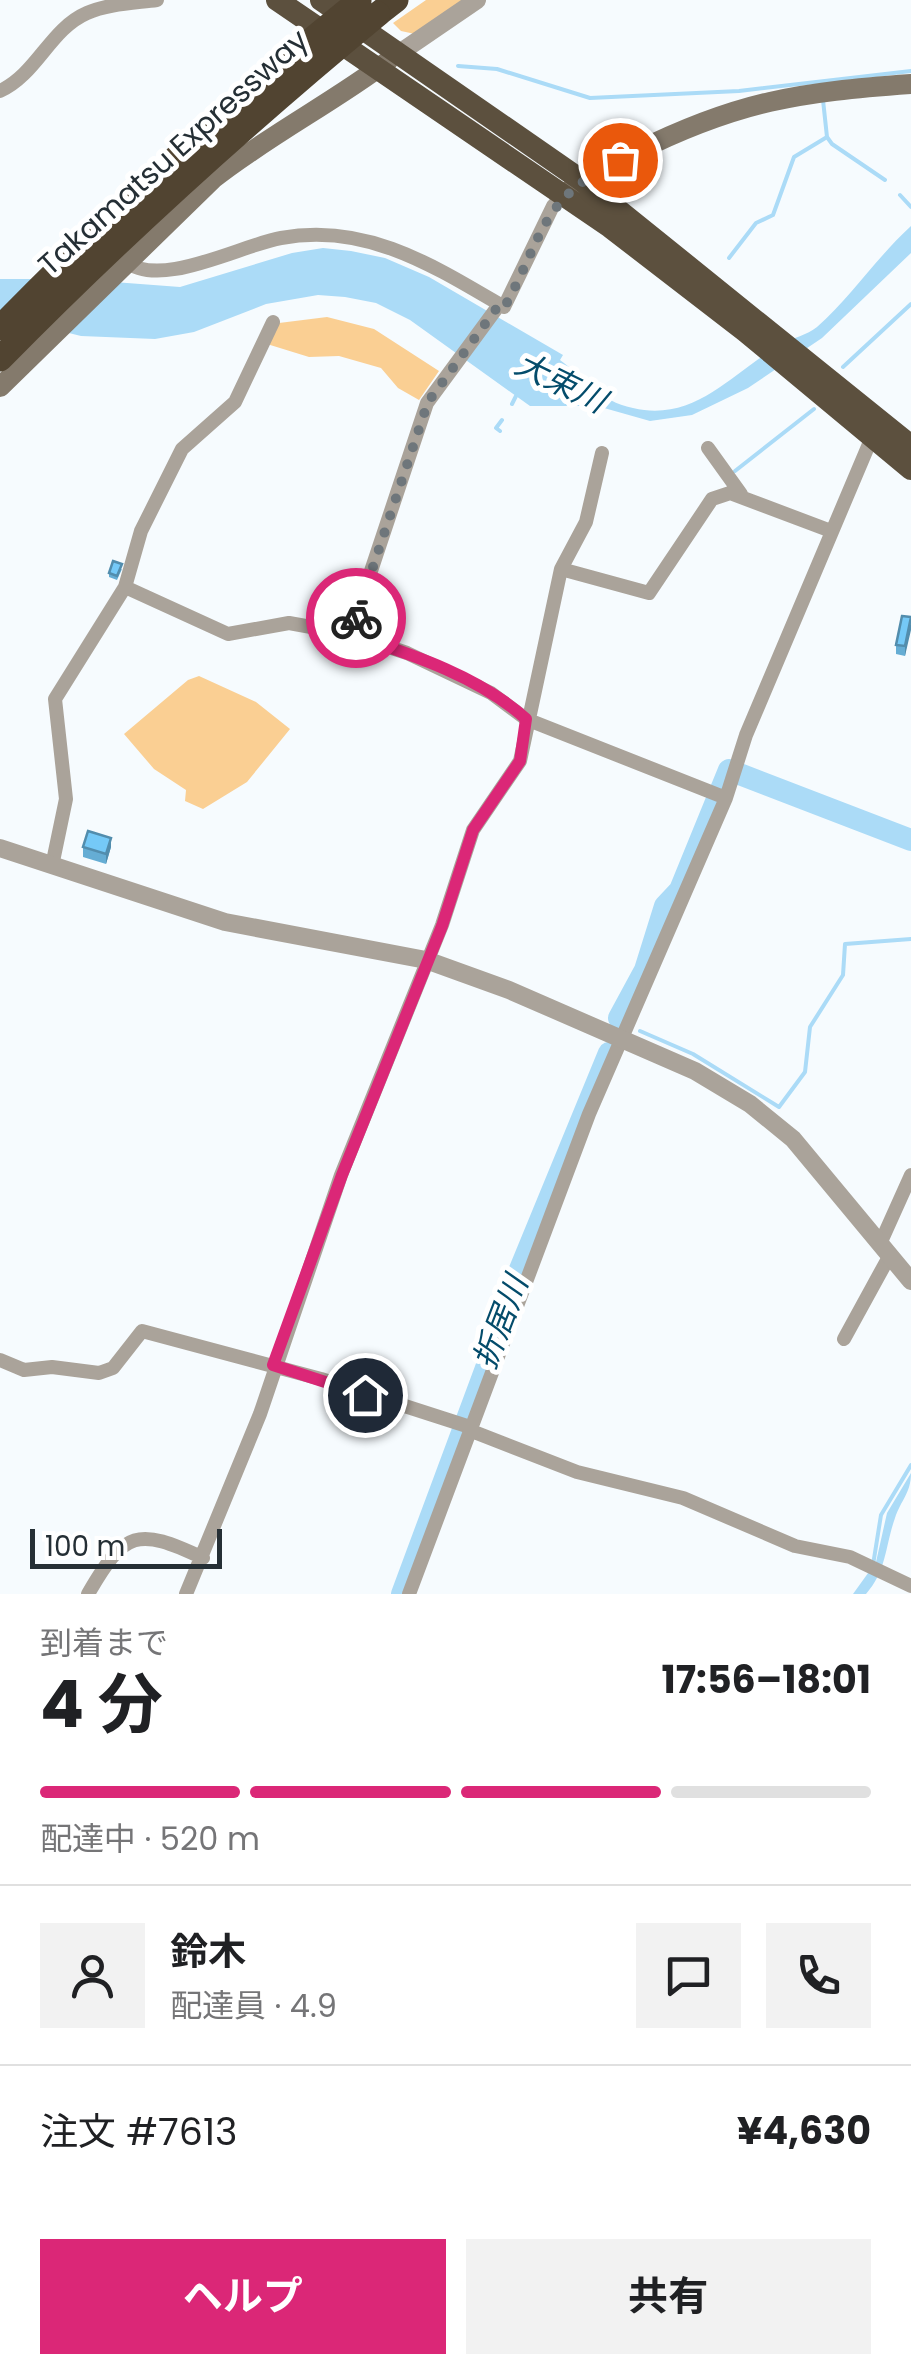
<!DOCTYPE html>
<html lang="ja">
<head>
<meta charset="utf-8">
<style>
	body { margin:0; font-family:Poppins,"Noto Sans JP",sans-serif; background:#f2f2f2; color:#202124; height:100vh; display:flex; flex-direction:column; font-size:38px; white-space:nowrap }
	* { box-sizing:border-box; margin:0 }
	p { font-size:32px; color:#757577 }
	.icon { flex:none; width:55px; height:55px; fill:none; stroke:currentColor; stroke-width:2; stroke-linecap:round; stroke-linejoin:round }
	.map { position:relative; height:1594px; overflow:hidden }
	.panel { display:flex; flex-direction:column; background:#fff; flex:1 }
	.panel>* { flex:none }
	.scale { position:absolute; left:30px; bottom:25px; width:192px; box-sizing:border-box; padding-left:10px; border:5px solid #252f35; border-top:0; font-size:28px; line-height:35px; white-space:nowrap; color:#252f35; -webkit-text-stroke:8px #fff; paint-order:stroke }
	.pin { position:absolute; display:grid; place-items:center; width:85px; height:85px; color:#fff; margin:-42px; border:5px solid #fff; border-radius:50%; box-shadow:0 2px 10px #0007 }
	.courier { position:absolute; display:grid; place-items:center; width:100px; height:100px; margin:-50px; border:8px solid #db2777; border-radius:50%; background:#fff; color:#222; box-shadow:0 2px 12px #0007 }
	.overview em { font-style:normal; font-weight:700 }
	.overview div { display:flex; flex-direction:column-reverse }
	.overview { display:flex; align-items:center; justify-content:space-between; height:170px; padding:0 40px }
	h1 { font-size:65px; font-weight:700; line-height:75px }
	.bar { display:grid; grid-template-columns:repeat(4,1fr); gap:15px 10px; align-content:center; height:120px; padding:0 40px }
	.bar i { height:12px; border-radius:8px; background:#e0e0e0 }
	.bar .on { background:#db2777 }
	.bar p { grid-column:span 4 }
	.line { display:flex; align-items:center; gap:25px; padding:0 40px; border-top:2px solid #e0e0e0 }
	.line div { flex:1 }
	.round { display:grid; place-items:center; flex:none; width:105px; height:105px; border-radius:0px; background:#f2f2f2 }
	.primary-button { display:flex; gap:20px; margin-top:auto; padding:20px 40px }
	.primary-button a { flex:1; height:115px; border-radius:0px; background:#db2777; color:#fff; font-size:40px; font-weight:700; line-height:115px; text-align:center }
	.primary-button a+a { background:#f2f2f2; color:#202124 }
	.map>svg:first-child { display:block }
	.green { fill:#facf93 }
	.water { fill:#abdbf7 }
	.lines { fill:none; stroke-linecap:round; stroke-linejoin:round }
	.stream { stroke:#abdbf7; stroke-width:4 }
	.river { stroke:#abdbf7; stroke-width:22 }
	.minor { stroke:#aaa39a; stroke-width:14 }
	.tertiary { stroke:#aaa39a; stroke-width:18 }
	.secondary { stroke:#847a6c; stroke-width:20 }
	.trunk { stroke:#5c503e; stroke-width:22 }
	.motorway { stroke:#514431; stroke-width:25 }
	.motorway-bridge { stroke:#514431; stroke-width:25 }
	.wall { fill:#65add4 }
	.shaded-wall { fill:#528dad }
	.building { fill:#75c9f7; stroke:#528dad; stroke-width:2.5 }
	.done { stroke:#6e767b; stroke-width:10; stroke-dasharray:0 18 }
	.route { stroke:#db2777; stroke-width:12 }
	.labels { text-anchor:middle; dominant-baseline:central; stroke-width:10; stroke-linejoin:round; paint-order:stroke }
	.street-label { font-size:30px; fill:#252f35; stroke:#fff }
	.water-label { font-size:32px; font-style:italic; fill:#044c6b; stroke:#fff }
</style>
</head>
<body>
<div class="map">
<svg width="911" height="1594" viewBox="0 0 911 1594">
	<rect width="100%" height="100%" fill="#f6fbfe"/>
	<!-- green -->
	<path class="green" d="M426,0h39l-50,34 -14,-3 -8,-8z
		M327,317l47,12 65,42 -20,29 -21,-12 -17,-20 -42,-12 -30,1 -42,-13 12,-21z
		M199,676l57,26 34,27 -43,53 -44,27 -18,-8 1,-11 -32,-21 -30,-35 64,-54z"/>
	<!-- water -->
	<path class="water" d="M911,226v27l-89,85 -74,50 -56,27 -42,6 -53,-15h-67l-120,-86 -34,-17 -31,-6 -27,-2 -52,9 -72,28 -39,7 -74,-3 -81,-20v-37h74l106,8 112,-34 31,-5 28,3 34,7 44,19 134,78 -3,5c27,20 39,41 73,48 63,15 100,-37 149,-64 11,-6 25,-9 35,-17 34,-30 60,-70 94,-101z
		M911,1473c0,20 -10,27 -16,45 -10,28 -8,52 -29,76h-13l23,-32 11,-49z"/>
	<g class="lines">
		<!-- stream -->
		<path class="stream" d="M458,66l39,3 93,29 149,-7 172,-20
			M823,100l4,37 5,7 53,36
			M900,195l11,12
			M729,258l27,-35 17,-8 21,-58 33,-20
			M843,367l68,-63
			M512,404l4,-8
			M500,431l-4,-3 6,-8
			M735,471l79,-62
			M640,1031l53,23 86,53 26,-35 5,-45 33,-52 2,-31 66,-5
			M873,1565l8,-50 30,-50"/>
		<!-- river -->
		<path class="river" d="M619,1018l26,-48 20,-64 15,-16 49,-120 182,70
			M402,1594l97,-261 5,-25 105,-255"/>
		<!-- minor -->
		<path class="minor" d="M0,91c37,-17 50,-62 87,-78 20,-9 48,-10 70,-13
			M126,261c33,29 115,-16 155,-23 85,-16 153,28 223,69l49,-101 11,-12
			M708,448l33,46
			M561,569l88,24 63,-94 18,-6 101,38
			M125,587l103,47 61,-11 61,11 57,19 84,40 35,26 200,79
			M350,634l77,-231 72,-98
			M52,866l14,-67 -11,-100 70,-112 16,-56 41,-82 53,-47 38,-80
			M880,1244l31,-69
			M844,1339l46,-84
			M0,1360l24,10 28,-3 47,6 14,-5 29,-37 179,48 149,48
			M469,1430l108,42 106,26 112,48 55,11 61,29
			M88,1594c37,-64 49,-67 115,-36
			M186,1594l74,-180 81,-239 101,-250 31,-95 47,-69 41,-192 25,-47 16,-69
			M409,1594l180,-480 137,-316 20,-63 129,-305"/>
		<!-- tertiary -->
		<path class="tertiary" d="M398,54l79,-54
			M0,848l225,74 201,38 83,30 186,81 55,33 43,35 118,142"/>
		<!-- secondary -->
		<path class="secondary" d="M570,190c19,-17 43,-27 66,-38 102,-51 164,-60 275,-68
			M0,387l213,-208c56,-44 119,-76 175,-118"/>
		<!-- trunk -->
		<path class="trunk" d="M277,0l333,227 135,104 166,138
			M321,0l260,180 330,266"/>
		<!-- motorway -->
		<path class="motorway" d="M378,14l18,-14"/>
		<!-- motorway-bridge -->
		<path class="motorway-bridge" d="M0,328c114,-117 232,-225 359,-327
			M0,359c120,-122 246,-236 378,-345"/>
	</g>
	<!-- wall -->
	<path class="wall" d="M122,569l-5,11 -8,-3v-4z
		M911,617l-6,39 -9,-2v-9z
		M83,847h28l-5,17 -23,-7z"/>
	<!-- shaded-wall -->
	<path class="shaded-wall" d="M911,621v9l-6,26v-10z
		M111,838v9l-5,17v-10z"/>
	<!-- building -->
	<path class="building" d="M113,561l9,3 -5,12 -8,-3z
		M902,616l9,1 -6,29 -9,-1z
		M88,831l23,7 -5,16 -23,-7z"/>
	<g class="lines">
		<!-- done -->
		<path class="done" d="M356,618l72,-216 71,-97 5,3c40,-72 35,-109 116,-148"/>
		<!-- route -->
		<path class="route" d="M356,618l-6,16c60,20 129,42 176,85l-6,42 -47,69 -31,96 -100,249 -69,190 92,30"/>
	</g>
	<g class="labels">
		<!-- street labels -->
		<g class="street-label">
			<text transform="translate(173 152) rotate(-42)">Takamatsu Expressway</text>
		</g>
		<!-- water labels -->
		<g class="water-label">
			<text transform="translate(561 382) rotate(26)">大束川</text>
			<text transform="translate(500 1322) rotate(-69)">折居川</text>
		</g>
	</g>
</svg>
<div class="scale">100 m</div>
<div class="pin" style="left:620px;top:160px;background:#ea580c"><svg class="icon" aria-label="bag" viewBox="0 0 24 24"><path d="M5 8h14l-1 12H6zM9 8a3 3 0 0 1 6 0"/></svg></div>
<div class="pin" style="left:365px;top:1395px;background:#1f2937"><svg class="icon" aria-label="home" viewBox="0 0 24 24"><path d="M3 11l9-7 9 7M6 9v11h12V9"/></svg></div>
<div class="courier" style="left:356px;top:618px"><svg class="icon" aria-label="bike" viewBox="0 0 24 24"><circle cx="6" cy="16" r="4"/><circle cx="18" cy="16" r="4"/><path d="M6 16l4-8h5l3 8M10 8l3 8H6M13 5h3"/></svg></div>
</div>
<section class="panel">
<div class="overview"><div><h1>4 分</h1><p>到着まで</p></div><em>17:56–18:01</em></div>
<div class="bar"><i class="on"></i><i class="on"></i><i class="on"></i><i></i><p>配達中 · 520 m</p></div>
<div class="line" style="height:180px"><a class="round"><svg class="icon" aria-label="person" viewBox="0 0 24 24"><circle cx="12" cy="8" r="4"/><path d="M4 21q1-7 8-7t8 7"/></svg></a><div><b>鈴木</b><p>配達員 · 4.9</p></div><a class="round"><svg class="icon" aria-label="chat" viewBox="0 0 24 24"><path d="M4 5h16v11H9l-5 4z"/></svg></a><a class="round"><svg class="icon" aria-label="phone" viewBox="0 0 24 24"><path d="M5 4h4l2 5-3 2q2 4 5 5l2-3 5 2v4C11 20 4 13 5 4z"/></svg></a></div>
<div class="line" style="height:130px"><div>注文 #7613</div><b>¥4,630</b></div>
<div class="primary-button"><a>ヘルプ</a><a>共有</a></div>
</section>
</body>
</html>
